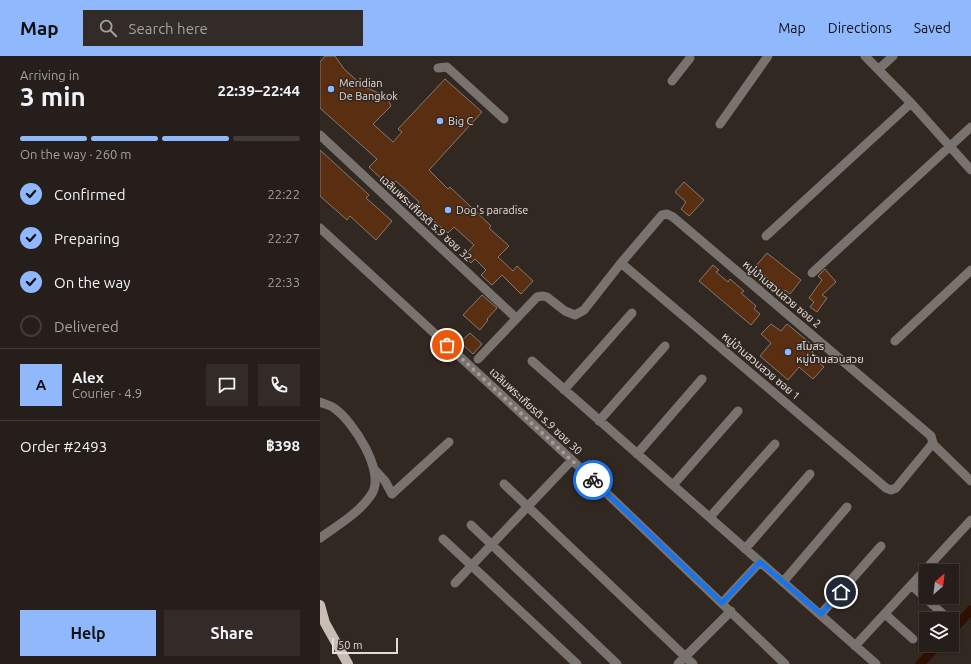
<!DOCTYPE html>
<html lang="en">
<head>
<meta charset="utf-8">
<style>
	body { margin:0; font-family:Ubuntu,"Noto Sans Thai",sans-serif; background:#322b27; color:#f1f3f6; height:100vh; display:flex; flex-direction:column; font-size:15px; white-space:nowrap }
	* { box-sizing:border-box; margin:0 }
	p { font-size:13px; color:#a4a2a2 }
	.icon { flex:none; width:22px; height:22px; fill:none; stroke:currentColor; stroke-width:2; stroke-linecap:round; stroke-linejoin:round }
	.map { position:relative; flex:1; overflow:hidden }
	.panel { display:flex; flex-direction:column; background:#261e1a; width:320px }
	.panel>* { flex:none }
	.needle { width:26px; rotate:28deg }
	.fabs { position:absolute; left:599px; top:508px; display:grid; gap:8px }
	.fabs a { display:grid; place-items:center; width:40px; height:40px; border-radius:0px; background:#261e1a; box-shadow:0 1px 3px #0004,0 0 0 1px #423c39; font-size:20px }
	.scale { position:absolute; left:12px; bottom:10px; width:66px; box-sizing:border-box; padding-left:4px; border:2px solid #e3dbd8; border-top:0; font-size:11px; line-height:14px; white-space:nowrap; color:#e3dbd8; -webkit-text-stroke:3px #322822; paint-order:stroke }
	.pin { position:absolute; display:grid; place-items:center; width:34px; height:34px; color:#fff; margin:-17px; border:2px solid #fff; border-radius:50%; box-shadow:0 1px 4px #0007 }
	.courier { position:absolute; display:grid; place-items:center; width:40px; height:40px; margin:-20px; border:3px solid #1a73e8; border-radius:50%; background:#fff; color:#222; box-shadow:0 1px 5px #0007 }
	.overview em { font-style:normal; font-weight:600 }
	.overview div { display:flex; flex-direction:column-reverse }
	.overview { display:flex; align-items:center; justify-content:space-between; height:68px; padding:0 20px }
	h1 { font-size:26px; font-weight:600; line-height:30px }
	.bar { display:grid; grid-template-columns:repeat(4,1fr); gap:6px 4px; align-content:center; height:48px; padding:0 20px }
	.bar i { height:5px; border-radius:3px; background:#423c39 }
	.bar .on { background:#90b8fd }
	.bar p { grid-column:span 4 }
	.line { display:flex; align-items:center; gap:10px; padding:0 20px; border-top:1px solid #423c39 }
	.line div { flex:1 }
	.round { display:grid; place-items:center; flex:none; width:42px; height:42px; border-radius:0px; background:#322b27 }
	ol { padding:0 20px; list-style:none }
	li { display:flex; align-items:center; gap:12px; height:44px }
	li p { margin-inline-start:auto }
	li .icon { padding:4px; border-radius:50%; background:#90b8fd; color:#111; stroke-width:4 }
	li:last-child { color:#a4a2a2 }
	li i { width:22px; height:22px; border:2px solid #423c39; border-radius:50% }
	.action { display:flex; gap:8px; margin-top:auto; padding:8px 20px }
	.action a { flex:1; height:46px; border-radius:0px; background:#90b8fd; color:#111; font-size:16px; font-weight:600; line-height:46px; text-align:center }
	.action a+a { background:#322b27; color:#f1f3f6 }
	header { display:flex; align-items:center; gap:24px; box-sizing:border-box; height:56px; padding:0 20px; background:#90b8fd; color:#111 }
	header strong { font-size:19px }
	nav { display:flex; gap:22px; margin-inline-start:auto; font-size:14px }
	.search { width:280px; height:36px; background:#322b27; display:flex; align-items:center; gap:10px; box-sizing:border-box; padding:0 14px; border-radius:0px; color:#a4a2a2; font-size:15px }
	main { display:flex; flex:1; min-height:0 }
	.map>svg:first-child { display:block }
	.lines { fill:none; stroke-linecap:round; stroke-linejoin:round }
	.canal { stroke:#2e0f00; stroke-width:9 }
	.building { fill:#592e11; stroke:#877a73 }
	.minor { stroke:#797370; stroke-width:9 }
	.major { stroke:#c9bdb6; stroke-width:10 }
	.done { stroke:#a59c98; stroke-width:4; stroke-dasharray:0 7.2 }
	.route { stroke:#1a73e8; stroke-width:5 }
	.poi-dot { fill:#90b8fd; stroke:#322822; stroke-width:1.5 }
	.labels { text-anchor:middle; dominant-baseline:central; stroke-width:3; stroke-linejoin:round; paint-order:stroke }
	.poi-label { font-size:11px; fill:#e3dbd8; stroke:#322822; text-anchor:start }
	.street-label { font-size:11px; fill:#e3dbd8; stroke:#322822 }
</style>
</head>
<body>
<header>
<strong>Map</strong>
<div class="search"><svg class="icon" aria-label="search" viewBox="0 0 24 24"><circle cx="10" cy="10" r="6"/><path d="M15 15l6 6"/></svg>Search here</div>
<nav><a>Map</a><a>Directions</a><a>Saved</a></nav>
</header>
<main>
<section class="panel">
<div class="overview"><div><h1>3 min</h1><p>Arriving in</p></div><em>22:39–22:44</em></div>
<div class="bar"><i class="on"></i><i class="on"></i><i class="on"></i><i></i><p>On the way · 260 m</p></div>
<ol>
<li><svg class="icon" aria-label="check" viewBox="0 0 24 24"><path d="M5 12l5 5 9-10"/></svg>Confirmed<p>22:22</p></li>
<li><svg class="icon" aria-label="check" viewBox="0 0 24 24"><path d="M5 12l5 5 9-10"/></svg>Preparing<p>22:27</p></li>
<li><svg class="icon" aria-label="check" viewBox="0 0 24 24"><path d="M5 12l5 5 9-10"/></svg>On the way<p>22:33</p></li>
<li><i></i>Delivered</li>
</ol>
<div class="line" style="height:72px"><b class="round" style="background:#90b8fd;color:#111">A</b><div><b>Alex</b><p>Courier · 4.9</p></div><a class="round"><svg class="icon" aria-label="chat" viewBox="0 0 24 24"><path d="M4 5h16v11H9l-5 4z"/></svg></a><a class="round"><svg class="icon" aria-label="phone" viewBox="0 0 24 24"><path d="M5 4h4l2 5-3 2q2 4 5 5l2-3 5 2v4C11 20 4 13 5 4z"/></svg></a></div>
<div class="line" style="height:52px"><div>Order #2493</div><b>฿398</b></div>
<div class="action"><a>Help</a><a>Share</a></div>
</section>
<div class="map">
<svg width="651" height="608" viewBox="0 0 651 608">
	<rect width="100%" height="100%" fill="#322822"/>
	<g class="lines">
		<!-- canal -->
		<path class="canal" d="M632,575l19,-21
			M600,608l18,-19"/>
	</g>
	<!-- building -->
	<path class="building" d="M5,0h10l9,13 19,17 24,11 4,9 -18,18 20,18 9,-10 -4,-3 47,-50 37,33 -53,58 19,19 2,-2 41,39 -2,2 20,18 -11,11 15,14 4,-5 16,15 -12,13 -19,-19 -10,10 -11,-10 5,-5 -11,-11 -4,4 -7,-7 10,-11 -20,-18 -6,6 -26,-22 -4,4 -5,-5 6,-8 -23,-21 -6,6 -21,-20 8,-8 -57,-51v-46z
		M0,94l49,45 -3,3 26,23 -16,19 -26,-24 -3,4 -27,-24z
		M364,126l20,18 -15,16 -8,-7 5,-7 -11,-10z
		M447,197l34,27 -11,14 -5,-4 -3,4 -8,-5 -7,-6 3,-3 -15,-13z
		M393,209l6,5 -3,2 12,10 2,-3 8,7 6,5 -3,2 15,13 -2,3 6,5 -9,11 -52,-44z
		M505,213l11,13 -14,13 5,3 -10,14 -7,-5 4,-5 -5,-4 13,-18 -4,-4z
		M162,239l15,13 -10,11 1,1 -8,10 -17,-15z
		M451,268l10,7 6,-7 29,24 -4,4 9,7 -3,3 6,5 -11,12 -14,-12 -11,13 -28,-24 11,-13 -10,-9z
		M150,277l12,11 -9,10 -13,-12z"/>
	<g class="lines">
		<!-- minor -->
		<path class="minor" d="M545,0l46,47 60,67
			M118,12l9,-1 57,52
			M559,13l14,-13
			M352,25l18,-23
			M400,68l48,-68
			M0,79l196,183
			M0,172l252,232 213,204
			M446,180l145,-133
			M492,217l159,-146
			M575,285l76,-71
			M158,303l59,-62 6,-1 4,1 18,14 10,4 9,-5 37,-47 41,-48 5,-1 6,3 258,219 2,7 -37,45 -5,2 -5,-2 -265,-225
			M212,305l344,303
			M244,334l68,-77
			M0,346c4,2 10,3 14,6 19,13 53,65 37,87 -12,18 -33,30 -51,43
			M279,365l66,-75
			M611,389l4,1 36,35
			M317,398l65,-75
			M54,413l11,12 7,13 57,-52
			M184,428l189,180
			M353,429l65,-74
			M390,461l65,-73
			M151,469l146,139
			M123,483l134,125
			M425,493l65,-75
			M463,526l64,-75
			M135,527l117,-123
			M591,529l32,29
			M402,547l38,-41
			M501,558l60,-68
			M565,558l28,25
			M535,590l116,-126
			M358,608l53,-53"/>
		<!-- major -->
		<path class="major" d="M0,549l5,18 23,41"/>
	</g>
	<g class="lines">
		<!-- done -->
		<path class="done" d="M127,289l146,135"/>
		<!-- route -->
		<path class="route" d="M273,424l129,123 38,-41 61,52 20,-22"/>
	</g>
	<!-- markers -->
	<g class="poi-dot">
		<circle cx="11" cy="33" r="4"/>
		<circle cx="120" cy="65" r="4"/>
		<circle cx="128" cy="154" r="4"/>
		<circle cx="468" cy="296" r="4"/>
	</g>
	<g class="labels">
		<!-- poi labels -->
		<g class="poi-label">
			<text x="19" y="27">Meridian<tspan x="19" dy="13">De Bangkok</tspan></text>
			<text x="128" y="65">Big C</text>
			<text x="136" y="154">Dog's paradise</text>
			<text x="476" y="290">สโมสร<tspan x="476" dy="13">หมู่บ้านสวนสวย</tspan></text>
		</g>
		<!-- street labels -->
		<g class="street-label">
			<text transform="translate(106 162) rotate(43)">เฉลิมพระเกียรติ ร.9 ซอย 32</text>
			<text transform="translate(462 238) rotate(40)">หมู่บ้านสวนสวย ซอย 2</text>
			<text transform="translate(441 310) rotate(40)">หมู่บ้านสวนสวย ซอย 1</text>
			<text transform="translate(216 355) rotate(43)">เฉลิมพระเกียรติ ร.9 ซอย 30</text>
		</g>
	</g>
</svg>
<div class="fabs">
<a><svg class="needle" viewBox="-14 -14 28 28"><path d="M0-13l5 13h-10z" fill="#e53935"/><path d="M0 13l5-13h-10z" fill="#a4a2a2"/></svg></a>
<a><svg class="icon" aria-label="layers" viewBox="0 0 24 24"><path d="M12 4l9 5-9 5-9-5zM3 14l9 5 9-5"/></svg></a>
</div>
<div class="scale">50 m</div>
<div class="pin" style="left:127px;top:289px;background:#ea580c"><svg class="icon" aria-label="bag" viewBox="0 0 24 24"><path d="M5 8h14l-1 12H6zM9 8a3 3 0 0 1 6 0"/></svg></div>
<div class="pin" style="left:521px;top:536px;background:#1f2937"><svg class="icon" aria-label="home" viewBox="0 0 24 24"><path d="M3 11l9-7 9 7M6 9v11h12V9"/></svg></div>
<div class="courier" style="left:273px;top:424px"><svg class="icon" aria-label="bike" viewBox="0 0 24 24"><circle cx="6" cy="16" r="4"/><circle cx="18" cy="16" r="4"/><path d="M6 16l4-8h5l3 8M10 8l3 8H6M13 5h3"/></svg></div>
</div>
</main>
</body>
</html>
